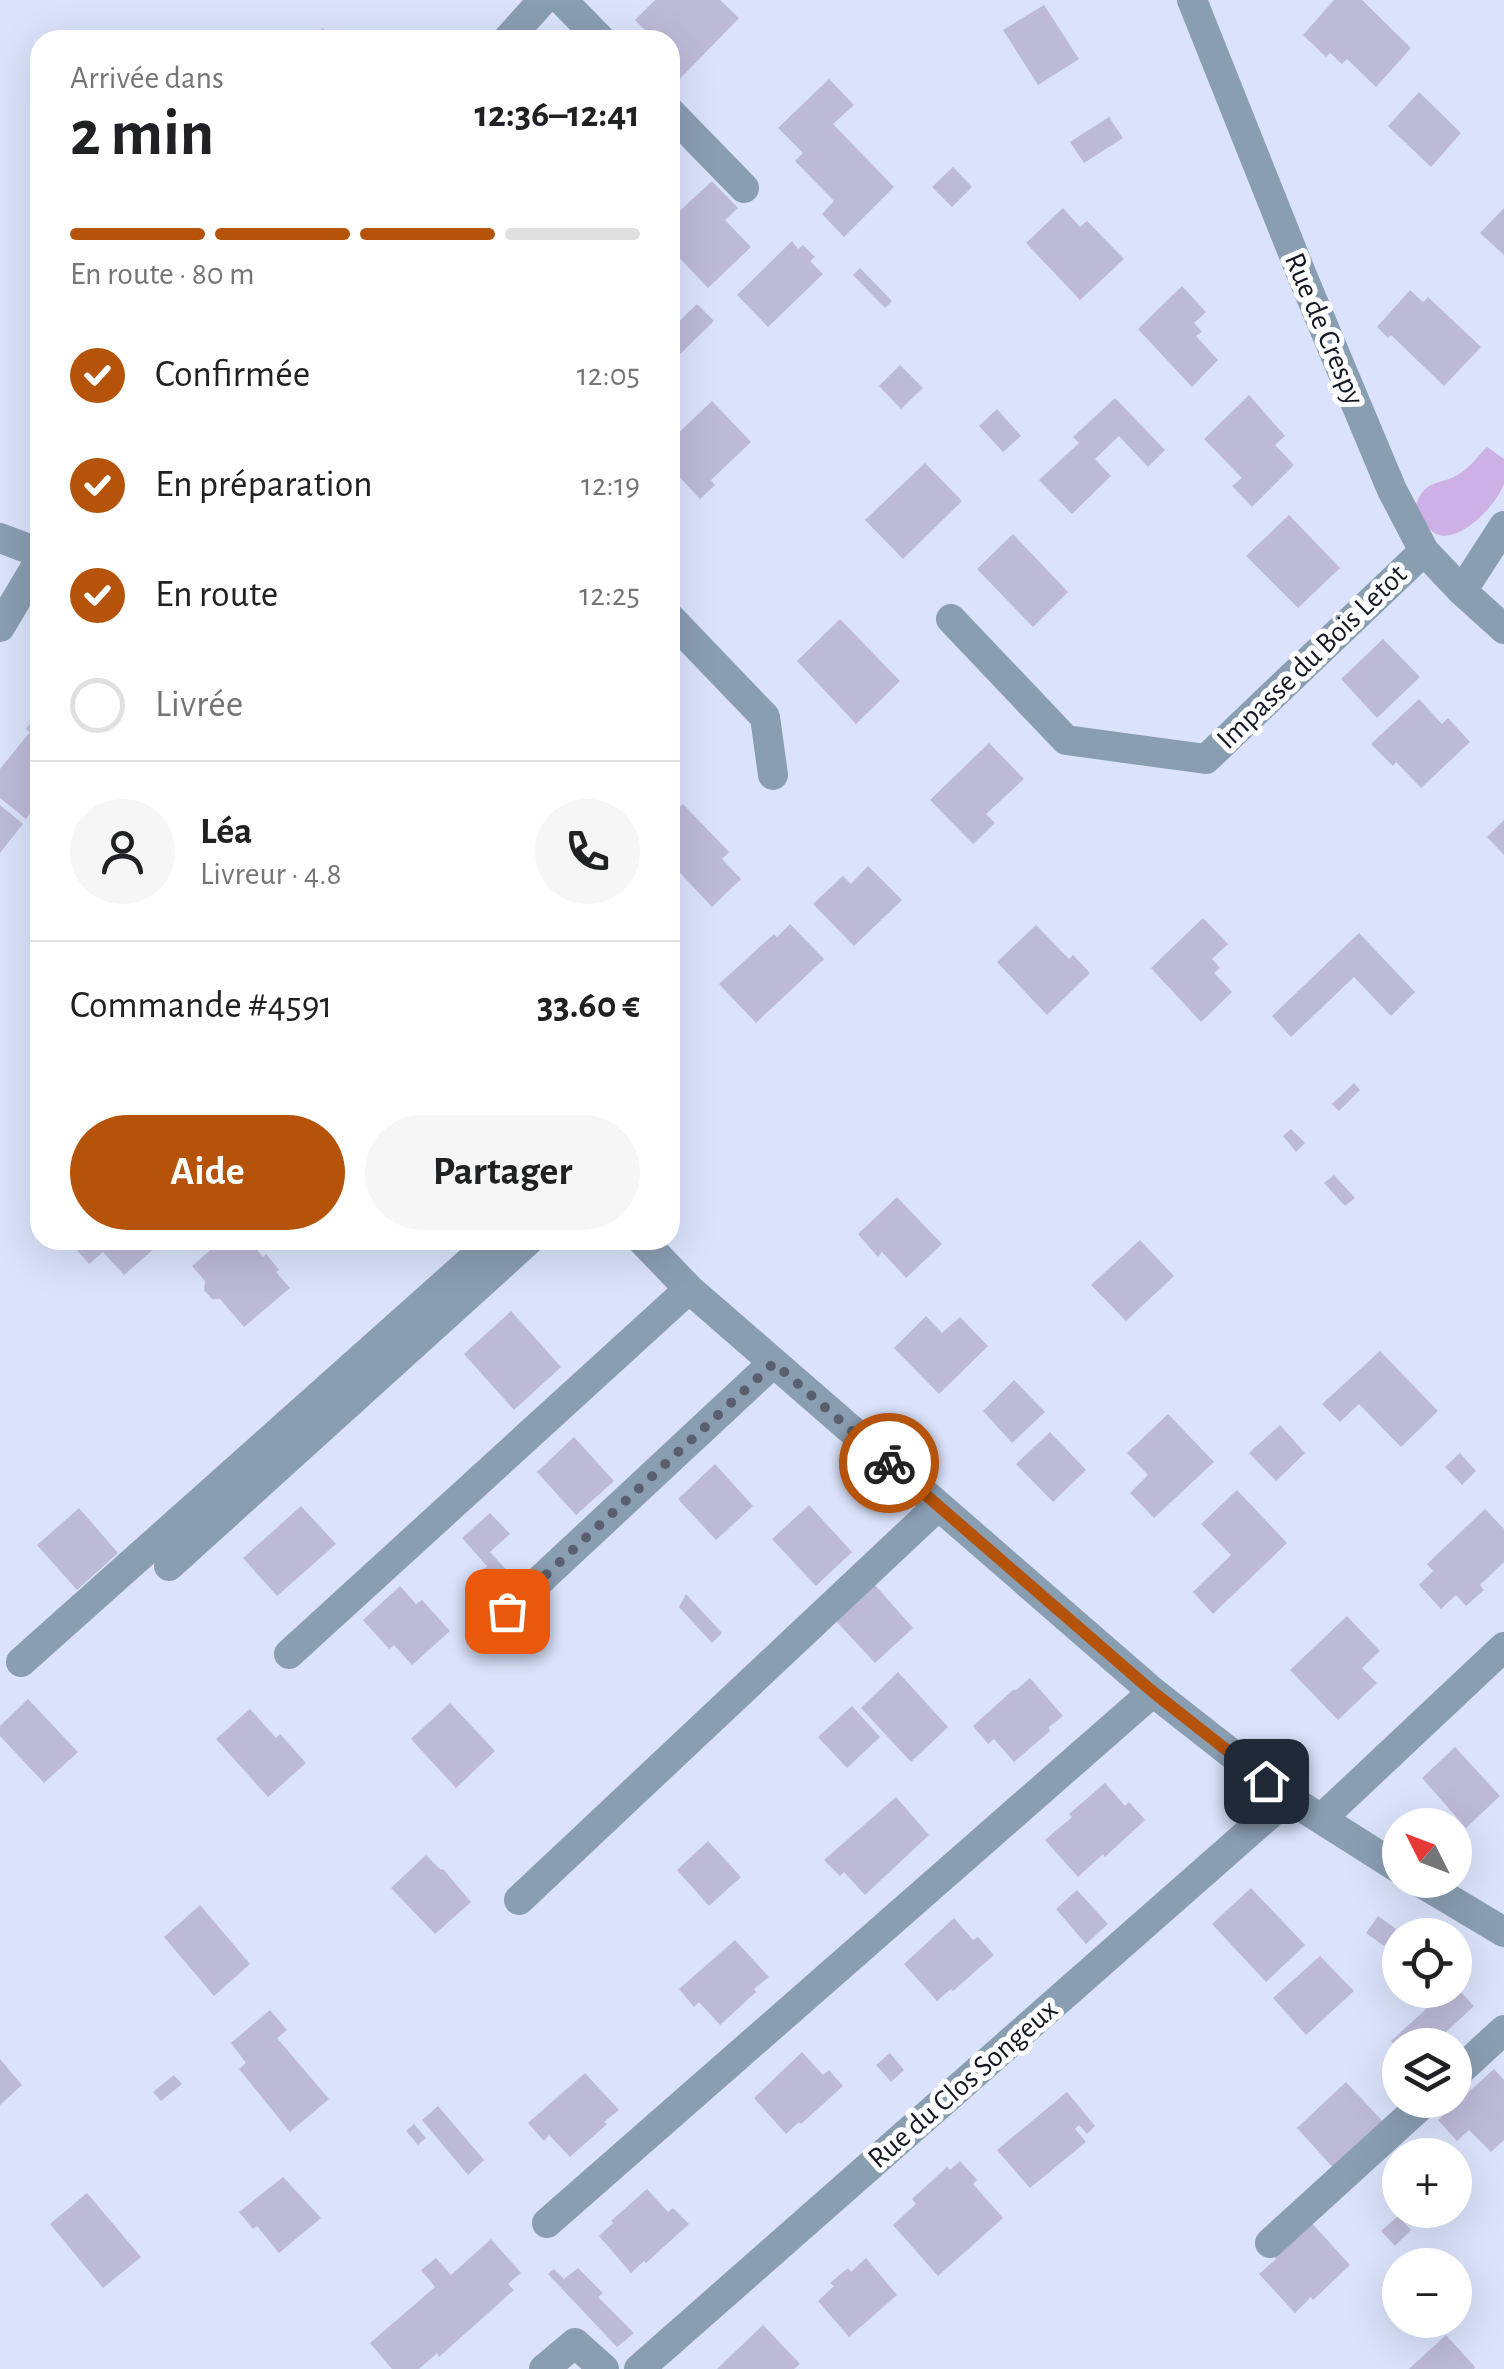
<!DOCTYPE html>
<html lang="fr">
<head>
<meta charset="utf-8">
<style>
	body { margin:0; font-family:"Alegreya Sans",sans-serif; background:#f6f6f6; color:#202124; height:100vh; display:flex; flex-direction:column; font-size:38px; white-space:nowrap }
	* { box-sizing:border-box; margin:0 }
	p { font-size:32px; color:#757577 }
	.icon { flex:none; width:55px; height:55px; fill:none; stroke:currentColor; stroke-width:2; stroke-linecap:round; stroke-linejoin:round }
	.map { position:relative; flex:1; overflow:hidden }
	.panel { position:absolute; left:30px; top:30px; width:650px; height:1220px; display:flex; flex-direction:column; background:#fff; border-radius:30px; box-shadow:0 10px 40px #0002 }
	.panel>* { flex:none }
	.needle { width:65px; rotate:312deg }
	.buttons { position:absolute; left:1382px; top:1808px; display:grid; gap:20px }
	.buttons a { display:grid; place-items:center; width:90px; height:90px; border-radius:50%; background:#fff; box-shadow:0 10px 40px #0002; font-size:50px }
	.pin { position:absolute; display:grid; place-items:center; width:85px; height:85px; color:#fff; margin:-42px; border-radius:20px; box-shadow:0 5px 15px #0006 }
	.courier { position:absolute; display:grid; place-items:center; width:100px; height:100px; margin:-50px; border:8px solid #b45309; border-radius:50%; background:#fff; color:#222; box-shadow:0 2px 12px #0007 }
	.summary em { font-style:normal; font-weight:700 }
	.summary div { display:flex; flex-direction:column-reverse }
	.summary { display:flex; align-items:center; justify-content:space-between; height:170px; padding:0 40px }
	h1 { font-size:65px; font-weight:700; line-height:75px }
	.bar { display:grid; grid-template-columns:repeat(4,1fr); gap:15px 10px; align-content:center; height:120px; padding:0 40px }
	.bar i { height:12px; border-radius:8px; background:#e0e0e0 }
	.bar .active { background:#b45309 }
	.bar p { grid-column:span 4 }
	.line { display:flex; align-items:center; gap:25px; padding:0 40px; border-top:2px solid #e0e0e0 }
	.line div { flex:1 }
	.round { display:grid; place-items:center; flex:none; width:105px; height:105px; border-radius:52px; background:#f6f6f6 }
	ol { padding:0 40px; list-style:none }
	li { display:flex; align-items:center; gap:30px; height:110px }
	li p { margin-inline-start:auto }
	li .icon { padding:10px; border-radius:50%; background:#b45309; color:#fff; stroke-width:4 }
	li:last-child { color:#757577 }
	li i { width:55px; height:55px; border:5px solid #e0e0e0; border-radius:50% }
	.cta { display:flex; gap:20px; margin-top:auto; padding:20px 40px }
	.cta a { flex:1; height:115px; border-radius:60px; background:#b45309; color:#fff; font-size:40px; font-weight:700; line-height:115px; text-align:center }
	.cta a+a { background:#f6f6f6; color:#202124 }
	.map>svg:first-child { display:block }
	.green { fill:#cdb0e6 }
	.building { fill:#bdbad8 }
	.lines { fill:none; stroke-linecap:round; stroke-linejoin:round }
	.minor { stroke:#8a9eb2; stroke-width:30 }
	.done { stroke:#595f6e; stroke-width:10; stroke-dasharray:0 18 }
	.route { stroke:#b45309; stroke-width:12 }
	.labels { text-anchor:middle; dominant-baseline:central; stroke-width:10; stroke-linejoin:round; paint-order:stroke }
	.street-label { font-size:30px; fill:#141822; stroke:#fff }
</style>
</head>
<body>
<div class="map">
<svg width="1504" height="2369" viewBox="0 0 1504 2369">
	<rect width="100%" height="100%" fill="#dae3fb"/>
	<!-- green -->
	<path class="green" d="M1487,447l17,12c0,7 0,17 0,24 -5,20 -48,66 -71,49 -8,-6 -13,-19 -17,-27 10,-29 26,-18 46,-33 10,-7 17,-17 25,-25z"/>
	<!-- building -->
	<path class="building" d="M655,0h65l19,18 -69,71v-49h-30l8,-7 -13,-13z
		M1334,0h28l49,48 -35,39 -29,-28 -5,5 -12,-11 -4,4 -23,-22z
		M1044,5l35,54 -41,26 -35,-55z
		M323,28l11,12h-23z
		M829,79l25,26 -21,19 61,63 -50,50 -22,-23 12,-13 -39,-40 8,-8 -25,-25z
		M1419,92l42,41 -30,34 -43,-41z
		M1109,117l14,21 -39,25 -14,-21z
		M953,167l19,20 -20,20 -20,-20z
		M712,181l26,27 -13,12 26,27 -43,41 -38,-40v-28z
		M1063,208l17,19 7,-6 37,38 -44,41 -54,-57z
		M1504,208v47l-24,-22z
		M792,241l6,8 5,-4 12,12 -5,4 13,13 -55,53 -31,-32z
		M860,268l32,33 -7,7 -32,-33z
		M1182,286l24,26 -12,11 8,9 -6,4 22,24 -26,27 -54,-58z
		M1410,290l13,12 5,-5 53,50 -37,39 -53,-51 -3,3 -11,-11z
		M697,304l17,17 -44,43v-34z
		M900,365l23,23 -22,21 -22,-23z
		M1249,395l36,41 -10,9 19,20 -42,42 -20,-21 10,-8 -38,-39z
		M1115,398l50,52 -17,17 -29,-31 -24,23 16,17 -39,38 -33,-34 40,-37 -6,-6z
		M712,401l39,41 -40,38 4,5 -15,14 -30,-32v-26z
		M997,409l24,27 -18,16 -24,-26z
		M925,463l37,38 -59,58 -38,-39z
		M1289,515l51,53 -42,40 -52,-52z
		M1013,534l55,58 -35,35 -56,-58z
		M840,619l60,62 -44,43 -59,-63z
		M1383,639l37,38 -43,41 -36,-39z
		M1419,699l23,25 6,-6 22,24 -49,46 -25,-26 -3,4 -22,-22z
		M40,711v90l-14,18 -26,-21v-29l30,-37 -4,-3z
		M989,743l35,36 -38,35 9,9 -22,21 -43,-44z
		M683,804l46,48 -7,7 19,20 -29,28 -42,-45v-46z
		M0,805l23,19 -23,29z
		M1504,820v35l-17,-18z
		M868,866l34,34 -48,46 -41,-42 30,-28 8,8z
		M1203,918l25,26 -16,15 8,9 -6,5 18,19 -31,30 -50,-54z
		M790,924l34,35 -68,64 -37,-39 55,-50 3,3z
		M1036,925l33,34 4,-4 17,18 -43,42 -50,-53z
		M1359,933l56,59 -24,24 -37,-39 -63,60 -19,-21z
		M1354,1083l6,7 -21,21 -7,-7z
		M1291,1129l14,14 -9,9 -13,-16z
		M1334,1175l21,23 -10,8 -21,-23z
		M897,1197l45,47 -36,34 -24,-26 -4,5 -20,-23z
		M68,1240h80l7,8 -31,27 -21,-23 -14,12z
		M222,1240h22l3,3 3,-2 13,16 3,-3 13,16 -3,2 14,16 -46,39 -24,-28h-8l-8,-9 1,-9 -13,-15z
		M1140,1240l34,36 -48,45 -35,-36z
		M511,1311l50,56 -47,43 -50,-56z
		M926,1316l16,17 18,-16 28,29 -49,48 -45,-46z
		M1380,1351l58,60 -37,36 -42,-43 -19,18 -18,-18z
		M1014,1380l31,32 -33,31 -29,-32z
		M1168,1414l46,48 -60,56 -24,-25 18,-18 -21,-22z
		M1280,1425l25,28 -29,28 -27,-28z
		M1050,1432l36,38 -33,32 -37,-38z
		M574,1437l40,44 -38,34 -39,-43z
		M1460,1453l16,18 -14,14 -17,-18z
		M715,1464l38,42 -37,34 -38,-41z
		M1237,1490l50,53 -74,71 -20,-22 38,-37 -30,-31z
		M809,1505l43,47 -36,34 -44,-47z
		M301,1506l35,38 -59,52 -34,-38z
		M79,1508l39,45 -41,37 -40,-45z
		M1485,1509l19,20v33l-24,23 4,5 -18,16 -10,-11 -15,14 -22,-24 14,-14 -6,-7z
		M490,1513l20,21 -20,18 30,33 -22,21 -25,-28 14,-12 -25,-28z
		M874,1584l39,44 -38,35 -40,-43z
		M400,1586l16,18 6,-4 28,31 -38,34 -18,-20 -5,4 -26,-29z
		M686,1594l36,39 -10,10 -33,-36z
		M1347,1616l33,35 -18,17 15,15 -39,37 -48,-50z
		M898,1672l50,55 -37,35 -50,-54z
		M1030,1678l33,38 -14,11 1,4 -36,31 -20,-23 -6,5 -15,-18 40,-36h3z
		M28,1699l50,53 -34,31 -44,-47v-10z
		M450,1703l45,48 -39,37 -45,-49z
		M852,1706l28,31 -33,31 -29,-31z
		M250,1709l26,29 4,-4 26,29 -38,34 -52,-58z
		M1455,1747l45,49 -34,32 -44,-50z
		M1105,1783l20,23 4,-4 16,18 -40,37 -2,-3 -25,23 -33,-37 27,-23 -3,-3z
		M896,1797l33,38 -64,60 -21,-23 -4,4 -16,-16z
		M708,1841l33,36 -32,29 -32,-36z
		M426,1855l15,15 2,-1 28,33 -36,32 -44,-46z
		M1251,1888l54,57 -39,37 -54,-58z
		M1077,1890l31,34 -22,20 -30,-35z
		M200,1905l50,59 -36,32 -50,-59z
		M1378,1916l18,13 -12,17 -18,-13z
		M954,1918l19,22 5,-3 16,18 -41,36 -2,-2 -14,12 -33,-37z
		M735,1940l34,37 -15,12 2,3 -36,33 -21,-23 -5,5 -15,-18z
		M1320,1956l34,35 -48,44 -33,-37z
		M1455,1986l19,20 -42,39h-32v6l-9,-10 56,-51h8z
		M270,2010l17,20 -10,8 52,61 -39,33 -51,-63 7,-6 -15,-20z
		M802,2052l21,23 6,-5 14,16 -42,38 -2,-2 -13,12 -32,-36z
		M890,2053l14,17 -13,12 -15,-17z
		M0,2059l22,26 -22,20z
		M1494,2069l10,11v60l-13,12 -22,-22 -12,11 -19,-21z
		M585,2073l34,37 -15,12 3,2 -37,33 -21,-22 -5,6 -16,-18z
		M174,2075l8,9 -21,17 -8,-9z
		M1346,2082l41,44 -50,46 -40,-44z
		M1067,2092l28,34 -8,8 -8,-9 -4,4 11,13 -56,46 -33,-38z
		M438,2106l46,54 -16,15 -46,-55z
		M414,2124l12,14 -8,7 -12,-14z
		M960,2161l17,19 -4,4 30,34 -65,58 -45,-51 23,-21 -4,-5 35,-32 3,3z
		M283,2177l38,41 -42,35 -22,-27 -4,3 -14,-17z
		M647,2189l21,23 5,-4 16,16 -43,39 -2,-2 -13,12 -32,-37 14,-13 -2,-2z
		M87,2193l54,64 -38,31 -53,-64z
		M1398,2216l13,14 -16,16 -14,-15z
		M1309,2220l41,45 -37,35 -2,-3 -16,16 -36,-39 17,-15 -5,-5z
		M491,2239l30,34 -13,11 6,6 -75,67 -2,-4 -18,16h-27l-22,-26 65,-56 -14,-17 15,-12 15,17z
		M866,2258l31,37 -48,42 -31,-36 16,-15 -4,-3 18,-15 3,4z
		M578,2268l25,25 -5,4 36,36 -17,14 -69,-73 6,-5 10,10z
		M763,2325l37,39 -6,5h-77z
		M1446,2335l29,32 -1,2h-65z"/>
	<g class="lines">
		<!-- minor -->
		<path class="minor" d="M562,0l39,40
			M1192,0l109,273 91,217 32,61 38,40 42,38
			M507,40l36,-40
			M670,112l74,76
			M0,538l40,15
			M1462,591l42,-65
			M670,618l95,99 8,58
			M951,619l115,121 140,19 218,-208
			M0,627l40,-67
			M642,1240l47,49 464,403 135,106 112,71
			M169,1566l360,-326
			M480,1636l293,-273
			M289,1654l400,-365
			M21,1662l473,-422
			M1321,1819l183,-172
			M1417,1880l87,52
			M519,1900l419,-394
			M1455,2075l49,-45
			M547,2223l606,-531
			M1270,2243l157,-143
			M544,2369l31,-26 29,26
			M639,2369l649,-571"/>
	</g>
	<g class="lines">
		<!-- done -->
		<path class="done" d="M507,1611l267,-248 115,100"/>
		<!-- route -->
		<path class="route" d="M889,1463l264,229 113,89"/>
	</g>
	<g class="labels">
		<!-- street labels -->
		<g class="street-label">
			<text transform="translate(1324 329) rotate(67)">Rue de Crespy</text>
			<text transform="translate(1312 657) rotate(-44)">Impasse du Bois Letot</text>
			<text transform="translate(963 2084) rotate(-41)">Rue du Clos Songeux</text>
		</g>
	</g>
</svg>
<div class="buttons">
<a><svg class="needle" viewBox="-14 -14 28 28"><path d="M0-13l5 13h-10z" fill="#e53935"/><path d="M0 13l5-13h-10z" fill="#757577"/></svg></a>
<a><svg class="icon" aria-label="locate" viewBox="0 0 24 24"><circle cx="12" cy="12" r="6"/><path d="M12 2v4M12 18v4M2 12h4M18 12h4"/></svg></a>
<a><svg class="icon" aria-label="layers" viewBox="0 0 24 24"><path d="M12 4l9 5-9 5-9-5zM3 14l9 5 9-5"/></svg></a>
<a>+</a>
<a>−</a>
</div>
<div class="pin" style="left:507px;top:1611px;background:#ea580c"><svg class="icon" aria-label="bag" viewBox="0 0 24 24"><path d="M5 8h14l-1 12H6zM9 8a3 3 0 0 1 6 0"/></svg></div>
<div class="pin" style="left:1266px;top:1781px;background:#1f2937"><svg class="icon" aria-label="home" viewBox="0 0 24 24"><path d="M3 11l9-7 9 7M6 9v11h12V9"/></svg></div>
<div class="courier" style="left:889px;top:1463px"><svg class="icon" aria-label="bike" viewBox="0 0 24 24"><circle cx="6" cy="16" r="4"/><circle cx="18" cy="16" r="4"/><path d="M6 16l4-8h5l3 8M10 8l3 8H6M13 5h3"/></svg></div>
<section class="panel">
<div class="summary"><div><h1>2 min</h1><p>Arrivée dans</p></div><em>12:36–12:41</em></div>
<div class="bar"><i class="active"></i><i class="active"></i><i class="active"></i><i></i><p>En route · 80 m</p></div>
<ol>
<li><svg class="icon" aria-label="check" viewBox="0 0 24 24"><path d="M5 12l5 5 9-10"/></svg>Confirmée<p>12:05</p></li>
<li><svg class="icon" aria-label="check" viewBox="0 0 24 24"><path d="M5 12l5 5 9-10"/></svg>En préparation<p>12:19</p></li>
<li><svg class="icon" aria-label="check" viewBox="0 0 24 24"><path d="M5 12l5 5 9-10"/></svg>En route<p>12:25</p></li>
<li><i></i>Livrée</li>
</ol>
<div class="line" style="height:180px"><a class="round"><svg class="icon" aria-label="person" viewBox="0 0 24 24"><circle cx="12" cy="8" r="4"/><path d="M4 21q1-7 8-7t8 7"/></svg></a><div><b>Léa</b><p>Livreur · 4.8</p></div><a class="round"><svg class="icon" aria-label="phone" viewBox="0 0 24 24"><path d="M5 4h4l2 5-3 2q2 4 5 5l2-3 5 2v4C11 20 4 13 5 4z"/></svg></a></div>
<div class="line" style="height:130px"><div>Commande #4591</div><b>33.60 €</b></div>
<div class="cta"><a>Aide</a><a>Partager</a></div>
</section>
</div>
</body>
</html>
